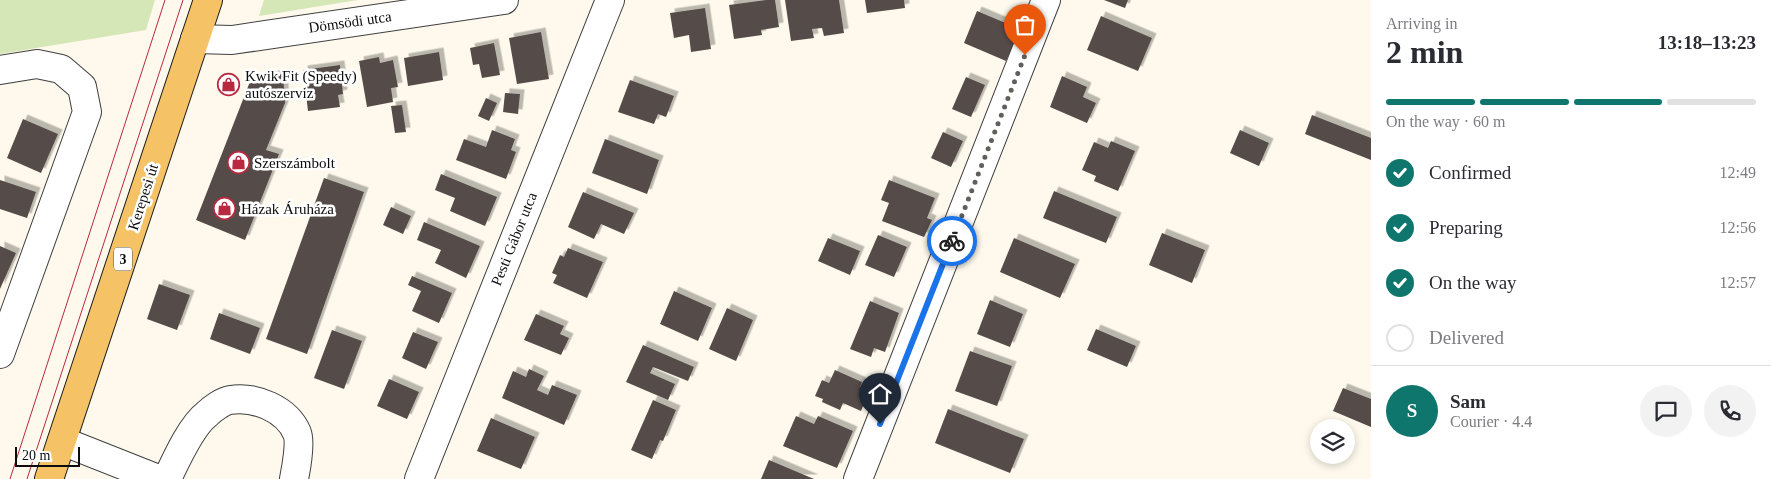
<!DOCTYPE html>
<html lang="en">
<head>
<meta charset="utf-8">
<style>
	body { margin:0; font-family:Georgia,serif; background:#f2f2f3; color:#2b2b33; height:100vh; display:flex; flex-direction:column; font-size:19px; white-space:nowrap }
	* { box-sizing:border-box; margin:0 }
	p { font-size:16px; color:#7c7c81 }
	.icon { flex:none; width:28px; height:28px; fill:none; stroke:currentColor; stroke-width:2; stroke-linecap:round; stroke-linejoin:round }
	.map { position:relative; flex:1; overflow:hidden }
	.panel { display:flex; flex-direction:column; background:#fff; width:400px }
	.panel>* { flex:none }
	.buttons { position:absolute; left:1310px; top:419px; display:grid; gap:10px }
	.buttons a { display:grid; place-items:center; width:45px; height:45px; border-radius:50%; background:#fff; box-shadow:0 2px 8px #0003; font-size:25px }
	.scale { position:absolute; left:15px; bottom:12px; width:65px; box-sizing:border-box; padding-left:5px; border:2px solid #0c0c0c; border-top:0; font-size:14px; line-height:18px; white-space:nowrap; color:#0c0c0c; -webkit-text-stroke:4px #fff; paint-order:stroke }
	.pin { position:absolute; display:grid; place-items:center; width:42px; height:42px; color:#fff; margin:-51px -21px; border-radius:50% 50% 50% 0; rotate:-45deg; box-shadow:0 0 5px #0007 }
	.pin .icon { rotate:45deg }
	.courier { position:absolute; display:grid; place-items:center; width:50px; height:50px; margin:-25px; border:4px solid #1a73e8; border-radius:50%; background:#fff; color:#222; box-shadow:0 1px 6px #0007 }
	.headline em { font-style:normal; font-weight:800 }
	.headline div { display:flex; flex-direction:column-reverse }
	.headline { display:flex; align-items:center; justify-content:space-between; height:85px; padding:0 15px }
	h1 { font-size:32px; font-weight:800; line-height:38px }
	.bar { display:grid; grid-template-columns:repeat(4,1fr); gap:8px 5px; align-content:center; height:60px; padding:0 15px }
	.bar i { height:6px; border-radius:4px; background:#e1e1e2 }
	.bar .on { background:#0f766e }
	.bar p { grid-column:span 4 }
	.line { display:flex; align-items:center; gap:12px; padding:0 15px; border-top:1px solid #e1e1e2 }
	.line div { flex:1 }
	.round { display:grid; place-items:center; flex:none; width:52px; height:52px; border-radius:26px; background:#f2f2f3 }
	ol { padding:0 15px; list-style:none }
	li { display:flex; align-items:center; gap:15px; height:55px }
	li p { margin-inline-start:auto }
	li .icon { padding:5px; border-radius:50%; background:#0f766e; color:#fff; stroke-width:4 }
	li:last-child { color:#7c7c81 }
	li i { width:28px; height:28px; border:2px solid #e1e1e2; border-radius:50% }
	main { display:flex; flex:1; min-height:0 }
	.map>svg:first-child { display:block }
	.green { fill:#d5e7b7 }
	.building { fill:#554c49; filter:url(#shadow) }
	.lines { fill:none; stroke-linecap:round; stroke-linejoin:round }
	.minor-casing { stroke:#3f3f3f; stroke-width:30 }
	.major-casing { stroke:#1d1d1d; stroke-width:30 }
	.minor { stroke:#fff; stroke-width:28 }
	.major { stroke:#f5c366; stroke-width:28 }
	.tram { stroke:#b8293f; stroke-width:1 }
	.done { stroke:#615f5a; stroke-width:5; stroke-dasharray:0 9 }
	.route { stroke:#1a73e8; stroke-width:6 }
	.labels { text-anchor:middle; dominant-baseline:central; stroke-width:5; stroke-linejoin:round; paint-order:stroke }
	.shield { fill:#fff; stroke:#555; stroke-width:1 }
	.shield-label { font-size:14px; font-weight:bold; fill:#0c0c0c }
	.street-label { font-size:15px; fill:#0c0c0c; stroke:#fff }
	.poi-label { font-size:15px; fill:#0c0c0c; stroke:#fff; text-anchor:start }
</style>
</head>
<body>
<main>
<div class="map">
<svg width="1371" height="479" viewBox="0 0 1371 479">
	<defs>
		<filter id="shadow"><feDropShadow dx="4.5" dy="-4.5" stdDeviation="0" flood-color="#0004"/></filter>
	</defs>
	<rect width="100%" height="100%" fill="#fef9ec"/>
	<!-- green -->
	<path class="green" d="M0,0h155l-9,30 -146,24z
		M264,0h94l-99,16z"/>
	<!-- building -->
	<path class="building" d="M766,0h9l4,27 -18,3 1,5 -28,4 -5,-34z
		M785,0h54l5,33 -20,3 -2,-8 -10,1 2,9 -23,3z
		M865,0h39l1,8 -38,5z
		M1104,0h24l-3,8z
		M705,8l6,41 -20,3 -2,-17 -15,3 -4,-25z
		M977,11l43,18 -14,32 -42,-18z
		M1101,16l51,22 -14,33 -51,-21z
		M541,32l8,47 -32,5 -8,-46z
		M494,43l6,32 -18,3 -3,-14 -6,1 -3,-17z
		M439,52l4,28 -35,6 -4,-28z
		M379,57l1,6 13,-3 5,27 -7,1 2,14 -26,5 -8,-46z
		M340,65l3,29 -5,1 2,12 -32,4 -5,-41z
		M283,74l2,29 -19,47 13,4 -34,86 -49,-20 55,-141z
		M1062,76l25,11 -4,10 13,6 -9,20 -37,-16z
		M966,77l19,8 -14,32 -19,-8z
		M630,80l44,16 -8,21 -8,-3 -4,10 -36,-12z
		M505,93l15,1 -2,20 -15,-2z
		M486,98l11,5 -8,18 -11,-5z
		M402,105l4,27 -11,1 -4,-27z
		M1312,115l59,23v22l-66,-26z
		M23,119l35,15 -17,39 -34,-15z
		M492,130l23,9 -4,11 5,2 -10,27 -50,-19 8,-21 22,8z
		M1240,130l29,13 -10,23 -29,-13z
		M943,132l20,9 -12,26 -20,-9z
		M605,139l54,21 -12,34 -55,-21z
		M1111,141l24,10 -17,40 -24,-10 2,-5 -14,-6 12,-28 14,6z
		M441,174l56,23 -12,29 -35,-15 5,-13 -20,-8z
		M324,178l40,14 -57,162 -41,-15z
		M0,180l36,12 -9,26 -27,-9z
		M889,180l46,18 -8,20 5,2 -8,17 -42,-16 7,-18 -8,-3z
		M1054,191l63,26 -11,26 -63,-25z
		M583,192l51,21 -10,21 -23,-10 -7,15 -26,-12z
		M391,207l20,9 -8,18 -20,-9z
		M424,222l56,24 -14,32 -31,-15 6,-13 -24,-10z
		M1162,233l43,17 -13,33 -43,-18z
		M878,235l29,12 -13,30 -29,-12z
		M828,238l32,13 -10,24 -32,-14z
		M1014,238l61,26 -15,34 -60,-26z
		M0,246l16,7 -16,36z
		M568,248l35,14 -16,36 -34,-15 4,-8 -5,-2 8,-18 4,2z
		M412,276l40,17 -13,30 -27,-12 9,-20 -13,-6z
		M159,284l31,11 -13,35 -30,-11z
		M674,291l38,17 -14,33 -38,-17z
		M990,300l33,14 -13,33 -33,-13z
		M870,301l29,12 -14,39 -11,-4 -3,9 -21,-8z
		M727,308l26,12 -17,41 -27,-12z
		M219,313l41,15 -10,26 -40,-15z
		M536,314l28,12 -4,8 9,4 -8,17 -37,-15z
		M1096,329l40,17 -9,21 -40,-17z
		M332,330l30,11 -18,48 -30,-11z
		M413,332l25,10 -12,27 -24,-11z
		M643,345l51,22 -6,14 -35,-14 -3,6 25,11 -7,16 -42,-18z
		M970,351l42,15 -15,40 -42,-15z
		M529,369l15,7 -7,14 11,5 4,-10 25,10 -13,30 -62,-27 11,-27 13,6z
		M835,370l27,12 -2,5 9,4 -8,20 -18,-8 -3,7 -18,-8 1,-3 -8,-3 7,-16 7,3z
		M389,379l30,13 -12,27 -30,-13z
		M1343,388l28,11v28l-38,-16z
		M653,400l23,10 -13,31 -3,-1 -8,19 -21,-9z
		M948,409l76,30 -14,34 -75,-30z
		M796,416l18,8 4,-8 35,15 -16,37 -54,-22z
		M491,418l44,19 -14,32 -44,-18z
		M769,460l45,19h-53z"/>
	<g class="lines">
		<defs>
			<path id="minor" d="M195,39l37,1 272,-40
				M0,70l37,-6 24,5 21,18 5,25 -87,242
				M62,441l96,38
				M167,479c9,-19 24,-53 40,-65 5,-5 16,-13 23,-14 25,-4 57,9 67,33 4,9 -1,36 -3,46
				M419,479l191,-479
				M858,479l188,-479"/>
			<path id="major" d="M49,479l159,-479"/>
		</defs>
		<!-- minor casing -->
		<use href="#minor" class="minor-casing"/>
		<!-- major casing -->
		<use href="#major" class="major-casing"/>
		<!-- minor -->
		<use href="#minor" class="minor"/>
		<!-- major -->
		<use href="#major" class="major"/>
		<!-- tram -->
		<path class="tram" d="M10,479l155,-479
			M27,479l156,-479"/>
	</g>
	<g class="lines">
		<!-- done -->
		<path class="done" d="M952,241l73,-186"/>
		<!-- route -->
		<path class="route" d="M880,424l72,-183"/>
	</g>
	<!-- icons -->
	<defs>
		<symbol id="shop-ring" viewBox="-11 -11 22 22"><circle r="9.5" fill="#fff" stroke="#b8293f" stroke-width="1.5"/><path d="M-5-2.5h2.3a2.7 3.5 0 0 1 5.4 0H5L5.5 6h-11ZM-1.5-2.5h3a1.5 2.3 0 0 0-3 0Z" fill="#b8293f"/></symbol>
	</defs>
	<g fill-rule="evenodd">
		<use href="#shop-ring" x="216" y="72" width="25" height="25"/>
		<use href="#shop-ring" x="226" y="150" width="25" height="25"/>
		<use href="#shop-ring" x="212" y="196" width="25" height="25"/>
	</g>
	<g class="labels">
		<!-- shield labels -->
		<rect class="shield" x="114" y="247.5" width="18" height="23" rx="4"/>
		<g class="shield-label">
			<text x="123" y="259">3</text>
		</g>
		<!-- street labels -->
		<g class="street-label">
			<text transform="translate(350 22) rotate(-8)">Dömsödi utca</text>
			<text transform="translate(143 197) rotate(-72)">Kerepesi út</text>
			<text transform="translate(514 239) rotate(-68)">Pesti Gábor utca</text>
		</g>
		<!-- poi labels -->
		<g class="poi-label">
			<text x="245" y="76">Kwik Fit (Speedy)<tspan x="245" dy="17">autószerviz</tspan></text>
			<text x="254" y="163">Szerszámbolt</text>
			<text x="241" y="209">Házak Áruháza</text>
		</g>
	</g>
</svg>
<div class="buttons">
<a><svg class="icon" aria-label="layers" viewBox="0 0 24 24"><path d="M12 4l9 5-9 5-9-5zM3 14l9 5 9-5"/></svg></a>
</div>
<div class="scale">20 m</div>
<div class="pin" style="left:1025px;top:55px;background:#ea580c"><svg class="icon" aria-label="bag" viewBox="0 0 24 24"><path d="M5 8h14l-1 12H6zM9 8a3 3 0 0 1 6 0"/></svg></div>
<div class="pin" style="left:880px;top:424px;background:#1f2937"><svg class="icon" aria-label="home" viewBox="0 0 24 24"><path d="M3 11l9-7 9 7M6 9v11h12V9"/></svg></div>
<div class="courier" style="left:952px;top:241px"><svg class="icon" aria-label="bike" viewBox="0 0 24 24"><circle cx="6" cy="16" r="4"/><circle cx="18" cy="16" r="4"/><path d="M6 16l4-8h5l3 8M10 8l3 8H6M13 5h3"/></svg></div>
</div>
<section class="panel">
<div class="headline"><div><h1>2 min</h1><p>Arriving in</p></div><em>13:18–13:23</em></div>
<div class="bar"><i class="on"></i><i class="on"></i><i class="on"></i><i></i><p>On the way · 60 m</p></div>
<ol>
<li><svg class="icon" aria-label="check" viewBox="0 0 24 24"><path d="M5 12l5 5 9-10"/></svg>Confirmed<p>12:49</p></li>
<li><svg class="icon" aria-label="check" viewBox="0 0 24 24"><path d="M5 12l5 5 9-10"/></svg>Preparing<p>12:56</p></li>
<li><svg class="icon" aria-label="check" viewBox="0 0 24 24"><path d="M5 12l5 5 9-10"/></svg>On the way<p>12:57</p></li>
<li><i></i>Delivered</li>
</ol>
<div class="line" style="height:90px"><b class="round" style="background:#0f766e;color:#fff">S</b><div><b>Sam</b><p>Courier · 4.4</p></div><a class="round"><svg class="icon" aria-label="chat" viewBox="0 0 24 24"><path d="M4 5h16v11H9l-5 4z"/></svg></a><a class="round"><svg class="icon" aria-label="phone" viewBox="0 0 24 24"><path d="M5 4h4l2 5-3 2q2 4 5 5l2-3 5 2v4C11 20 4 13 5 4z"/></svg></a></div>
</section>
</main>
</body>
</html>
